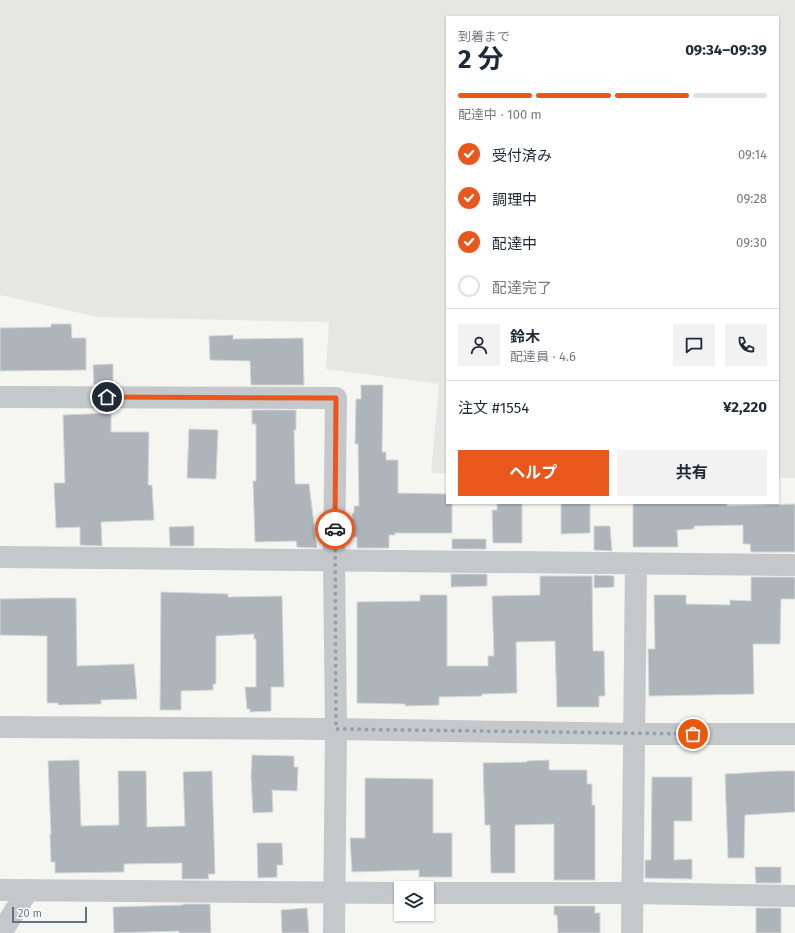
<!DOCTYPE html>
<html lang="ja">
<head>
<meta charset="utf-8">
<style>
	body { margin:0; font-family:"Fira Sans","Noto Sans JP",sans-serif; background:#f2f2f3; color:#1f2937; height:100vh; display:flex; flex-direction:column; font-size:15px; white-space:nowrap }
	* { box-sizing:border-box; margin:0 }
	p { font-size:13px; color:#747a83 }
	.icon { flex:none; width:22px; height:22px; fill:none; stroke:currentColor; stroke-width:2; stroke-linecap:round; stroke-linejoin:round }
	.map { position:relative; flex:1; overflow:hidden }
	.drawer { position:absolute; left:446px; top:16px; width:333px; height:488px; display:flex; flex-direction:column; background:#fff; border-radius:0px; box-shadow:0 1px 3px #0004 }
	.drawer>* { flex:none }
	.fabs { position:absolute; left:394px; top:881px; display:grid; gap:8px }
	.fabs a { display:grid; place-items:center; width:40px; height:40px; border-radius:0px; background:#fff; box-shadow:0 1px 3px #0004; font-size:20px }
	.scale { position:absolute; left:12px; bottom:10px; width:75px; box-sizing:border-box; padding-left:4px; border:2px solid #637384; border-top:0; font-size:11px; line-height:14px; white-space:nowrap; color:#637384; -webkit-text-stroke:3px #fff; paint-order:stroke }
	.pin { position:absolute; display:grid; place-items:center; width:34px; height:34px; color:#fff; margin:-17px; border:2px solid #fff; border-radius:50%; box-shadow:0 1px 4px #0007 }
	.courier { position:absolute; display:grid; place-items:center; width:40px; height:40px; margin:-20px; border:3px solid #ea571d; border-radius:50%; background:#fff; color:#222; box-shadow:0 1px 5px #0007 }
	.summary em { font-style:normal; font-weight:700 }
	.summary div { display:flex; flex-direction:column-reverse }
	.summary { display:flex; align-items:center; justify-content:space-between; height:68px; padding:0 12px }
	h1 { font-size:26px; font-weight:700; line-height:30px }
	.bar { display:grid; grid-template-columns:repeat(4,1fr); gap:6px 4px; align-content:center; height:48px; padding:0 12px }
	.bar i { height:5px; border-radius:3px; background:#e0e1e3 }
	.bar .on { background:#ea571d }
	.bar p { grid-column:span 4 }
	.line { display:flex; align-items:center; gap:10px; padding:0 12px; border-top:1px solid #e0e1e3 }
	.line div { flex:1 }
	.round { display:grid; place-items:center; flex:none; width:42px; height:42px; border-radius:0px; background:#f2f2f3 }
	ol { padding:0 12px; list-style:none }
	li { display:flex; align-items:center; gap:12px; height:44px }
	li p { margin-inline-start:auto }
	li .icon { padding:4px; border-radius:50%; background:#ea571d; color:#fff; stroke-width:4 }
	li:last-child { color:#747a83 }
	li i { width:22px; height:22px; border:2px solid #e0e1e3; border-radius:50% }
	.primary-button { display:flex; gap:8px; margin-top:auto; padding:8px 12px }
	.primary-button a { flex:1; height:46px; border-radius:0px; background:#ea571d; color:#fff; font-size:16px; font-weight:700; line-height:46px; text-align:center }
	.primary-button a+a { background:#f2f2f3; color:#1f2937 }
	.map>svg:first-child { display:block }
	.built { fill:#e6e7e5 }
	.building { fill:#adb4ba; stroke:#d6d6d4 }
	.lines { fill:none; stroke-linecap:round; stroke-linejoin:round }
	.street { stroke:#c5c8cb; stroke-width:22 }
	.done { stroke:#96a0aa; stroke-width:4; stroke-dasharray:0 7.2 }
	.route { stroke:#ea571d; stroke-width:5 }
</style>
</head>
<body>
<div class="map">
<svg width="795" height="933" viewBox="0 0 795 933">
	<rect width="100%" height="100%" fill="#f5f5f1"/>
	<!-- built -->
	<path class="built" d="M0,0h795v478h-17v-461h-331v456h-16l8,-89 -113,-15 3,-47 -232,-5 -97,-22z"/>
	<!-- building -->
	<path class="building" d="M51,324h20l1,14h14v32l-86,1v-43l51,-1z
		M233,335v4l70,-1 1,47h-53l-1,-24 -40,-1 -1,-24z
		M113,364v21h-19l-1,-20z
		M361,385h22l-1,67h4v8h12v33l49,1v9h5v30h-57v2h-6v13h-32v-11h-5v-24h2v-7h5l-1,-62h-3l1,-45h5z
		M252,410h44v20h-2l1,54h14l8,64 -20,-1 -1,-6 -41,1 -2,-61h3v-57h-4z
		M111,413v19h38l-1,53h4l2,35 -53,2 1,24 -22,-1v-18l-24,1 -2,-45h11l-2,-68z
		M189,429l29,1 -2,49 -29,-1z
		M497,503h25v40h-29l-1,-33h5z
		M561,503h29v30l-29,1z
		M633,503h94v3l68,-2v48h-44l-1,-8h-7v-19l-49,1v3l-17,1 1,17h-45z
		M194,526v20h-24l-1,-19z
		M594,526h16l2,25 -18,-1z
		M452,539h34v10h-34z
		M451,574h36v12l-36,1z
		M594,575l20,1v11l-20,1z
		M540,576h52l1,75h11l1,45h-6v11h-42l-2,-66 -39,1 1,51 -35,1v2l-43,1v8l-34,1v-2l-48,-1v-101l63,-1v-6h27v71h41v-10h6l-2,-60 48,-1z
		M751,577h44v22h-14l-1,45h-27l1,50 -105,2 -1,-47h7l-1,-54h32v9l44,1v-5l21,1z
		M161,592l67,2v3l54,-1 2,91h-13v24l-21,1v-3h-3l-2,-22h11v-48h-2v-5l-38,2v48h-3v6l-32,1v19h-21z
		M48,598h28l1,68 57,-2 3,35 -36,1v4l-43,1v-2h-11v-67l-47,-1v-36z
		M252,755l42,1v11h4l-1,24 -25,-1 1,22 -20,1 -2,-36z
		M79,760l2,66 38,-1 -1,-54h28l1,56 38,-1 -2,-54 29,-1 3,103h-7l1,5h-27v-16l-58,1v8l-69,1v-11h-4l-1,-28h1l-3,-73z
		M549,760v10h38v14h5v21h3v75h-41v-56l-39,1v48h-24l-1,-48h-5l-2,-62 44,-1v-1z
		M778,771h17v41l-50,3 -1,43h-16l-3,-84z
		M652,777h40v44h-18v39l18,-1v20l-47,-1v-18h6z
		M365,778l68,1v54h19v44h-33v-7l-67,2 -2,-34h15z
		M257,843h25l1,22h-6v12l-19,1z
		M755,867h26v16h-25z
		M183,904h27l1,29h-32v-2l-65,2 -1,-26 70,-2z
		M554,906h41v7h5v20h-42l-1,-18h-3z
		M307,908l2,25h-27l-1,-23z
		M756,908h25v25h-25z"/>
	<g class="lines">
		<!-- street -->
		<path class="street" d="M0,397l336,1 -2,163 2,168 -2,204
			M0,557l795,8
			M0,727l336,2 299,5h160
			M0,890l401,3
			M427,893h205l163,3
			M1,933l27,-43
			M632,933l4,-369"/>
	</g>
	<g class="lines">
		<!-- done -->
		<path class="done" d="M335,529l1,200 357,5"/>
		<!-- route -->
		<path class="route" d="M107,397l229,1 -1,131"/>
	</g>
</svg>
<div class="fabs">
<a><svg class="icon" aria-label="layers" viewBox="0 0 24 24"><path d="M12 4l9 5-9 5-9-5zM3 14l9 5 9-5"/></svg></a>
</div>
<div class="scale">20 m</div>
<div class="pin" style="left:693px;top:734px;background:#ea580c"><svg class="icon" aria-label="bag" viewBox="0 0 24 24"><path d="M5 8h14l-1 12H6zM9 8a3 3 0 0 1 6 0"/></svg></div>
<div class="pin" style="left:107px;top:397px;background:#1f2937"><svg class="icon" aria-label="home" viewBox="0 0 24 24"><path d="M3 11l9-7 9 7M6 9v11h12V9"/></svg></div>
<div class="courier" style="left:335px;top:529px"><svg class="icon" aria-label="car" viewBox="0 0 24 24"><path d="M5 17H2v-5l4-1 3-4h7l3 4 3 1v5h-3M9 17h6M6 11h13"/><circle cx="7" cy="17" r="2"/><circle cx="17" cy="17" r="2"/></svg></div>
<section class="drawer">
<div class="summary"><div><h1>2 分</h1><p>到着まで</p></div><em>09:34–09:39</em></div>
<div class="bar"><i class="on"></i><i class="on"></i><i class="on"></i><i></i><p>配達中 · 100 m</p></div>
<ol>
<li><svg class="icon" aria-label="check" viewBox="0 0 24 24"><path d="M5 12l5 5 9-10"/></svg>受付済み<p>09:14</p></li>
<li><svg class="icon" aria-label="check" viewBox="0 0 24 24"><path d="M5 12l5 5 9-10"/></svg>調理中<p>09:28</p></li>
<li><svg class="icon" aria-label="check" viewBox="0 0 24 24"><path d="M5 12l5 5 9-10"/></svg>配達中<p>09:30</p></li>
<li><i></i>配達完了</li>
</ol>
<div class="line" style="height:72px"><a class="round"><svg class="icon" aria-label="person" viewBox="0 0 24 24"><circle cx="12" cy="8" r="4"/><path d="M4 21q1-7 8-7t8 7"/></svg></a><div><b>鈴木</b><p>配達員 · 4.6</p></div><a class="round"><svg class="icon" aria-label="chat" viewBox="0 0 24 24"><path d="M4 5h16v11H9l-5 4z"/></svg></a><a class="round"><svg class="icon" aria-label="phone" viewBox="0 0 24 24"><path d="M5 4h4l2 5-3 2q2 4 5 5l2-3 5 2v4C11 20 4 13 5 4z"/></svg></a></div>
<div class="line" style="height:52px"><div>注文 #1554</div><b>¥2,220</b></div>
<div class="primary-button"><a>ヘルプ</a><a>共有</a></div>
</section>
</div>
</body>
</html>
